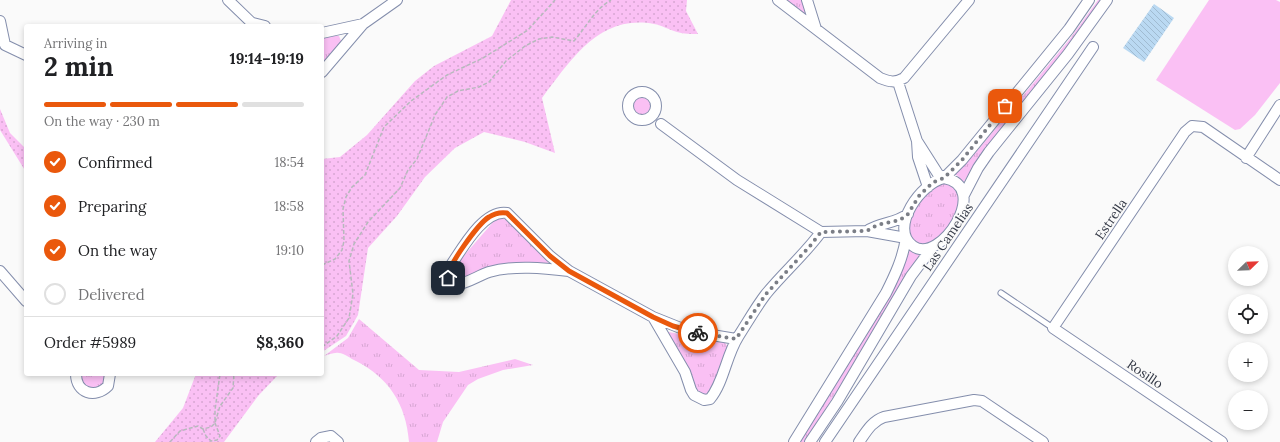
<!DOCTYPE html>
<html lang="en">
<head>
<meta charset="utf-8">
<style>
	body { margin:0; font-family:Lora,serif; background:#f6f6f6; color:#202124; height:100vh; display:flex; flex-direction:column; font-size:15px; white-space:nowrap }
	* { box-sizing:border-box; margin:0 }
	p { font-size:13px; color:#757577 }
	.icon { flex:none; width:22px; height:22px; fill:none; stroke:currentColor; stroke-width:2; stroke-linecap:round; stroke-linejoin:round }
	.map { position:relative; flex:1; overflow:hidden }
	.side { position:absolute; left:24px; top:24px; width:300px; height:352px; display:flex; flex-direction:column; background:#fff; border-radius:4px; box-shadow:0 2px 6px #0003 }
	.side>* { flex:none }
	.needle { width:26px; rotate:67deg }
	.buttons { position:absolute; left:1228px; top:246px; display:grid; gap:8px }
	.buttons a { display:grid; place-items:center; width:40px; height:40px; border-radius:50%; background:#fff; box-shadow:0 2px 6px #0003; font-size:20px }
	.pin { position:absolute; display:grid; place-items:center; width:34px; height:34px; color:#fff; margin:-17px; border-radius:8px; box-shadow:0 2px 6px #0006 }
	.courier { position:absolute; display:grid; place-items:center; width:40px; height:40px; margin:-20px; border:3px solid #ea580c; border-radius:50%; background:#fff; color:#222; box-shadow:0 1px 5px #0007 }
	.overview em { font-style:normal; font-weight:700 }
	.overview div { display:flex; flex-direction:column-reverse }
	.overview { display:flex; align-items:center; justify-content:space-between; height:68px; padding:0 20px }
	h1 { font-size:26px; font-weight:700; line-height:30px }
	.bar { display:grid; grid-template-columns:repeat(4,1fr); gap:6px 4px; align-content:center; height:48px; padding:0 20px }
	.bar i { height:5px; border-radius:3px; background:#e0e0e0 }
	.bar .on { background:#ea580c }
	.bar p { grid-column:span 4 }
	.line { display:flex; align-items:center; gap:10px; padding:0 20px; border-top:1px solid #e0e0e0 }
	.line div { flex:1 }
	ol { padding:0 20px; list-style:none }
	li { display:flex; align-items:center; gap:12px; height:44px }
	li p { margin-inline-start:auto }
	li .icon { padding:4px; border-radius:50%; background:#ea580c; color:#fff; stroke-width:4 }
	li:last-child { color:#757577 }
	li i { width:22px; height:22px; border:2px solid #e0e0e0; border-radius:50% }
	.map>svg:first-child { display:block }
	.grass { fill:url(#grass-tufts) }
	.park { fill:url(#park-dots) }
	.pitch { fill:#fac0f4 }
	.building { fill:url(#building-back-hatch) }
	.lines { fill:none; stroke-linecap:round; stroke-linejoin:round }
	.lane-casing { stroke:#848eac; stroke-width:7 }
	.street-casing { stroke:#848eac; stroke-width:12 }
	.path { stroke:#b7b9bd; stroke-width:1.5; stroke-dasharray:4 2; stroke-linecap:butt }
	.lane { stroke:#fff; stroke-width:5 }
	.street { stroke:#fff; stroke-width:10 }
	.done { stroke:#7b7e86; stroke-width:4; stroke-dasharray:0 7.2 }
	.route { stroke:#ea580c; stroke-width:5 }
	.labels { text-anchor:middle; dominant-baseline:central; stroke-width:3.5; stroke-linejoin:round; paint-order:stroke }
	.street-label { font-size:13px; fill:#363b48; stroke:#fafafa }
</style>
</head>
<body>
<div class="map">
<svg width="1280" height="442" viewBox="0 0 1280 442">
	<defs>
		<pattern id="grass-tufts" width="24" height="20" patternUnits="userSpaceOnUse"><rect width="24" height="20" fill="#fac0f4"/><path d="M3 7l-1-3M5 7V3M7 7l1-3M15 17l-1-3M17 17v-4M19 17l1-3" fill="none" stroke="#d7a6d3"/></pattern>
		<pattern id="park-dots" width="8" height="8" patternUnits="userSpaceOnUse"><rect width="8" height="8" fill="#fac0f4"/><path d="M2 2h.1M6 6h.1" fill="none" stroke="#d7a6d3" stroke-width="1.8" stroke-linecap="round"/></pattern>
		<pattern id="building-back-hatch" width="6" height="6" patternUnits="userSpaceOnUse"><rect width="6" height="6" fill="#bad9f2"/><path d="M-1 5l2 2M0 0l6 6M5-1l2 2" fill="none" stroke="#a0bbd1"/></pattern>
	</defs>
	<rect width="100%" height="100%" fill="#fafafa"/>
	<!-- grass -->
	<path class="grass" d="M782,0h20l4,13 -3,1z
		M1098,0h3c-42,64 -98,118 -138,183l-5,-7 -4,-2 18,-17 97,-117z
		M334,36h5l3,7 -20,24v-29z
		M632 107a10 10 0 1 1 20 0a10 10 0 1 1-20 0Z
		M947,182c20,14 11,34 -3,50 -3,3 -6,9 -10,12 -4,2 -11,2 -15,3 -3,-3 -8,-6 -10,-9 -6,-11 11,-42 20,-49 5,-4 11,-5 18,-7z
		M501,218l9,3 38,41v3l-90,17 -4,-3 -2,-7 3,-6 39,-45z
		M909,248l4,5 6,1v4l-7,8 -51,86 -56,90h-6z
		M359,319l60,51 40,2 56,-13 18,6 -30,5 -25,9 -10,6 -25,37 -6,20h-28c-3,-38 -20,-64 -53,-81 -5,-2 -12,-8 -17,-8 -5,-1 -11,2 -15,3l24,-18z
		M669,332l56,11 3,4 -17,45 -4,4 -8,-1 -34,-62z
		M80,374h27v8l-11,8 -12,-4z"/>
	<!-- park -->
	<path class="park" d="M511,0h176l-1,11 12,23c-7,0 -14,0 -21,-2 -8,-2 -15,-7 -23,-8 -55,-10 -83,36 -112,74l13,55 -30,-11 -41,-10 -29,16 -30,29 -28,39 -29,32 -10,67 -12,21 -24,16v-193l18,-2 27,-22 48,-54 19,-15 58,-30z
		M0,109l10,24 16,16v23l-26,-42z
		M196,374h38v7l1,-7h44l-21,22 -34,46h-69l28,-34z"/>
	<!-- pitch -->
	<path class="pitch" d="M1209,0h67l4,2v81l-25,32 -15,14 -5,1 -79,-50z"/>
	<!-- building -->
	<path class="building" d="M1154,4l20,14 -30,44 -21,-14z"/>
	<g class="lines">
		<defs>
			<path id="lane" d="M1001,293l52,35"/>
			<path id="street" d="M228,0l27,26
				M778,0l102,78c10,4 15,5 24,0l65,-78
				M807,0l9,29
				M0,21l5,24 21,10
				M253,23l12,3
				M322,33l41,-9
				M322,72l41,-48 34,-24
				M898,82l19,59 1,16 10,30
				M628 106a14 14 0 1 1 28 0a14 14 0 1 1-28 0Z
				M917,141l21,33 6,4 18,-18 107,-131 20,-29
				M1246,158l34,-53
				M944,178c48,8 -4,88 -31,68 -25,-18 9,-64 31,-68z
				M964,195l14,-27 11,-16 79,-98 39,-54
				M867,231c13,-9 28,-7 41,-17
				M0,271l26,30
				M569,271c-25,-3 -55,-6 -80,1 -12,4 -22,12 -35,13l-4,-3 -3,-8 2,-6c12,-17 34,-59 58,-55l43,43 19,15 84,46 35,14 48,8
				M653,317l32,55 6,18 3,5 10,5 6,-1c14,-17 16,-43 28,-62 9,-14 18,-30 28,-43 18,-22 39,-40 55,-62l-84,-52 -76,-56
				M76,374c0,19 19,25 32,12l2,-12
				M316,442l5,-4 10,-2 7,6
				M794,442l92,-149c9,-18 17,-35 20,-55l-39,-7 -46,1
				M810,442l27,-40 74,-126 21,-28
				M825,442l268,-395
				M859,442c7,-10 13,-21 25,-25l90,-17 8,1 61,41
				M1222,442l-169,-114 132,-196 7,-6 11,1 77,53"/>
		</defs>
		<!-- lane casing -->
		<use href="#lane" class="lane-casing"/>
		<!-- street casing -->
		<use href="#street" class="street-casing"/>
		<!-- path -->
		<path class="path" d="M322,265l13,-6 7,-9 2,-9 -1,-32 3,-12 6,-10 13,-12 19,-48 27,-26 36,-26 36,-17 45,-28 27,-30
			M322,347l15,-11 12,-18 4,-24 -4,-33 5,-17 14,-22 32,-34 8,-18 9,-11 18,-44 12,-18 11,-6 21,-4 10,-5 17,-21 19,-15 14,-7 13,-2 22,4c13,-15 20,-31 37,-41
			M203,429l3,7 5,5 6,-1 3,-4 -5,-13v-13l5,-36
			M170,442l10,-11 18,-5 5,3 8,-2 4,-4 5,-17 13,-18 1,-14"/>
		<!-- lane -->
		<use href="#lane" class="lane"/>
		<!-- street -->
		<use href="#street" class="street"/>
	</g>
	<g class="lines">
		<!-- done -->
		<path class="done" d="M698,333l38,6 30,-45 44,-48 11,-14 46,-1 10,-6 23,-5 8,-6 11,-18 9,-9 6,-5 10,-4 18,-18 43,-54"/>
		<!-- route -->
		<path class="route" d="M448,278c-2,-11 31,-55 41,-61 6,-4 11,-5 18,-4l43,43 19,15 84,46 20,9 25,7"/>
	</g>
	<g class="labels">
		<!-- street labels -->
		<g class="street-label">
			<text transform="translate(1111 219) rotate(-56)">Estrella</text>
			<text transform="translate(948 237) rotate(-56)">Las Camelias</text>
			<text transform="translate(1145 374) rotate(34)">Rosillo</text>
		</g>
	</g>
</svg>
<div class="buttons">
<a><svg class="needle" viewBox="-14 -14 28 28"><path d="M0-13l5 13h-10z" fill="#e53935"/><path d="M0 13l5-13h-10z" fill="#757577"/></svg></a>
<a><svg class="icon" aria-label="locate" viewBox="0 0 24 24"><circle cx="12" cy="12" r="6"/><path d="M12 2v4M12 18v4M2 12h4M18 12h4"/></svg></a>
<a>+</a>
<a>−</a>
</div>
<div class="pin" style="left:1005px;top:106px;background:#ea580c"><svg class="icon" aria-label="bag" viewBox="0 0 24 24"><path d="M5 8h14l-1 12H6zM9 8a3 3 0 0 1 6 0"/></svg></div>
<div class="pin" style="left:448px;top:278px;background:#1f2937"><svg class="icon" aria-label="home" viewBox="0 0 24 24"><path d="M3 11l9-7 9 7M6 9v11h12V9"/></svg></div>
<div class="courier" style="left:698px;top:333px"><svg class="icon" aria-label="bike" viewBox="0 0 24 24"><circle cx="6" cy="16" r="4"/><circle cx="18" cy="16" r="4"/><path d="M6 16l4-8h5l3 8M10 8l3 8H6M13 5h3"/></svg></div>
<section class="side">
<div class="overview"><div><h1>2 min</h1><p>Arriving in</p></div><em>19:14–19:19</em></div>
<div class="bar"><i class="on"></i><i class="on"></i><i class="on"></i><i></i><p>On the way · 230 m</p></div>
<ol>
<li><svg class="icon" aria-label="check" viewBox="0 0 24 24"><path d="M5 12l5 5 9-10"/></svg>Confirmed<p>18:54</p></li>
<li><svg class="icon" aria-label="check" viewBox="0 0 24 24"><path d="M5 12l5 5 9-10"/></svg>Preparing<p>18:58</p></li>
<li><svg class="icon" aria-label="check" viewBox="0 0 24 24"><path d="M5 12l5 5 9-10"/></svg>On the way<p>19:10</p></li>
<li><i></i>Delivered</li>
</ol>
<div class="line" style="height:52px"><div>Order #5989</div><b>$8,360</b></div>
</section>
</div>
</body>
</html>
